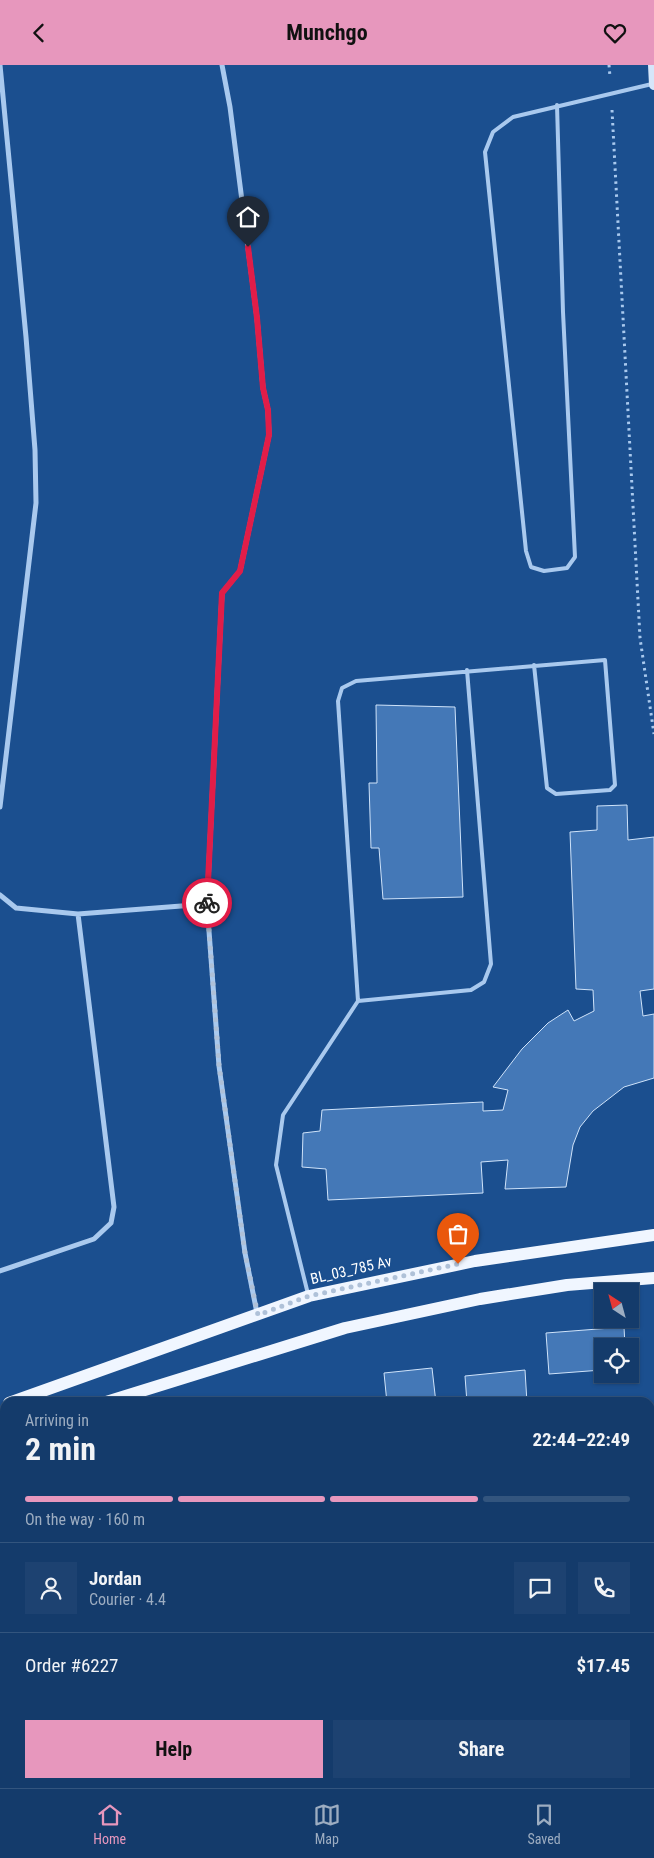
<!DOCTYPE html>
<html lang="en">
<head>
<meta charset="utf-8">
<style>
	body { margin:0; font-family:"Roboto Condensed",sans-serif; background:#1d4271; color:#f1f3f6; height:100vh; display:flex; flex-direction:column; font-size:19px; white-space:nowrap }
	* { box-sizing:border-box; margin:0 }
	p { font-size:16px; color:#9dadc1 }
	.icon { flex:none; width:28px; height:28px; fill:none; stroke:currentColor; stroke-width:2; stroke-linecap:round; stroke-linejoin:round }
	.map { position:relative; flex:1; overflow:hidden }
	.details { position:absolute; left:0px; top:1332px; width:655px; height:391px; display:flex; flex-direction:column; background:#143b6b; border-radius:15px 15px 0 0; box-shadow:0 1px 4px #0004,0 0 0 1px #33557e }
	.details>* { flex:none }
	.needle { width:32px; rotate:324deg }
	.fabs { position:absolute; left:594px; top:1218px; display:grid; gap:10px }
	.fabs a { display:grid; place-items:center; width:45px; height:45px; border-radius:0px; background:#143b6b; box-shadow:0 1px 4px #0004,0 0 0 1px #33557e; font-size:25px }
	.pin { position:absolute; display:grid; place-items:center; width:42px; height:42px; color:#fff; margin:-51px -21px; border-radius:50% 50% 50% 0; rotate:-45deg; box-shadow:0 0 5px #0007 }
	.pin .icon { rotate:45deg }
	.courier { position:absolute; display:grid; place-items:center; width:50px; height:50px; margin:-25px; border:4px solid #e11d48; border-radius:50%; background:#fff; color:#222; box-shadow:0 1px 6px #0007 }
	.overview em { font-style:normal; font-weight:700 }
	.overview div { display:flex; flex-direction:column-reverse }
	.overview { display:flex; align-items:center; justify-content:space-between; height:85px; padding:0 25px }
	h1 { font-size:32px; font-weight:700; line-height:38px }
	.bar { display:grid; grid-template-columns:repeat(4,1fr); gap:8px 5px; align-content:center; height:60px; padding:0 25px }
	.bar i { height:6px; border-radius:4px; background:#33557e }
	.bar .current { background:#e797bd }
	.bar p { grid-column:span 4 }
	.line { display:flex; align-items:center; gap:12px; padding:0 25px; border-top:1px solid #33557e }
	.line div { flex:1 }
	.round { display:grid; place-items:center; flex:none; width:52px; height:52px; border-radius:0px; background:#1d4271 }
	.action { display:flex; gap:10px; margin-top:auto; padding:10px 25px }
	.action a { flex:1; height:58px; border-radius:0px; background:#e797bd; color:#111; font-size:20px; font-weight:700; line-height:58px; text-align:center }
	.action a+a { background:#1d4271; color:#f1f3f6 }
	header { display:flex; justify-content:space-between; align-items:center; height:65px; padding:0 25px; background:#e797bd; color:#111; font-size:22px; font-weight:700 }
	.dock { display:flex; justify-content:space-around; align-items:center; height:70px; border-top:1px solid #33557e; background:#143b6b; font-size:14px; color:#9dadc1 }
	.dock a { display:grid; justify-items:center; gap:2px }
	.dock .current { color:#e797bd }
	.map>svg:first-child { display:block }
	.green { fill:#2e69ad }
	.building { fill:#4478b7; stroke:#cfe3fa }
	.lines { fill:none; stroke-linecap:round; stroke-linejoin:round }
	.path { stroke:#a9c9ee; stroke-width:3; stroke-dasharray:2.5 4; stroke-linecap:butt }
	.lane { stroke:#a9c9ee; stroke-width:4 }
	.street { stroke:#a9c9ee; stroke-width:5 }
	.secondary { stroke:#d6e6fa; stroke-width:10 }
	.primary { stroke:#f0f6ff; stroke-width:12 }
	.done { stroke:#afc1d8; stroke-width:5; stroke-dasharray:0 9 }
	.route { stroke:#e11d48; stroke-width:6 }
	.labels { text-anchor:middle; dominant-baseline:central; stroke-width:4; stroke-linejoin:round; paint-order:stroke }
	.street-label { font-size:15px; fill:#fff; stroke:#1b4f8f }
</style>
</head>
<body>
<header><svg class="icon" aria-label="back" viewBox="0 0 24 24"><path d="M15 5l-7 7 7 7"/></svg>Munchgo<svg class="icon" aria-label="heart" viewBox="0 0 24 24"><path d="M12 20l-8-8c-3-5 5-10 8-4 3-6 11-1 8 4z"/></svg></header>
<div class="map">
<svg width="654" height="1723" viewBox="0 0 654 1723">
	<rect width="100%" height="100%" fill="#1b4f8f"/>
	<!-- green -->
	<path class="green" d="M654,1562v161h-654v-49l5,-1v46h645v-156z"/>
	<!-- building -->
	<path class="building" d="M376,640l79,2 8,190 -80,2 -4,-51h-8l-2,-65h8z
		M627,740l1,35 26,-3v152l-14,2 3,25 11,-2v64l-30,9 -31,24 -13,16 -7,18 -7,42 -61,2 3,-29 -27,2 2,31 -155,7 -2,-31 -24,-2 1,-34 17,-2 2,-21 161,-8v9l20,-1 5,-20 -15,-3 29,-38 26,-26 20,-13 6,11 20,-10 -1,-21 -17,-1 -6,-157 27,-2v-24z
		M624,1262l1,19h-23v24l-53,4 -3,-41z
		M432,1303l4,35h-49l-3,-30z
		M525,1305l2,33h-60l-2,-27z
		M654,1443v61l-4,1v-61z
		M5,1718l30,1 4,4h-39z
		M277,1719h338l-1,4h-336z"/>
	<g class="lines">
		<!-- path -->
		<path class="path" d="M609,0l1,12
			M612,45l28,528 14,96"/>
		<!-- lane -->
		<path class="lane" d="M557,40l6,207 12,245 -8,11 -23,3 -13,-4 -5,-16 -41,-399 8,-20 20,-15 139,-33
			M358,936l-20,-300 4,-13 14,-7 249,-21 10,125 -5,5 -54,4 -9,-6 -13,-123
			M308,1229l-32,-129 7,-50 75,-114 113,-11 13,-8 7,-18 -24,-294
			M216,1719l1,4"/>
		<!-- street -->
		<path class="street" d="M222,0l8,42 27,211 6,70 5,22 1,25 -29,136 -18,22 -15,311 12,162 26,187 12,60
			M0,742l36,-304 -1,-53 -9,-113 -26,-272
			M0,830l16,13 62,6 129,-10
			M0,1206l94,-32 17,-16 3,-16 -36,-293
			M0,1557l5,22
			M0,1630l5,-2
			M0,1658l5,5
			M70,1719l4,4"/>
		<!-- secondary -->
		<path class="secondary" d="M653,0l1,20"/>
		<!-- primary -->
		<path class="primary" d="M9,1338l300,-107 166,-35 179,-26
			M103,1338l242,-75 135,-29 87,-14 87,-7
			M0,1374l5,-2"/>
	</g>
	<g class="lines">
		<!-- done -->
		<path class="done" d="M207,838l12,162 26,188 13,62 51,-19 149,-32"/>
		<!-- route -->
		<path class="route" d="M207,838l15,-310 18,-22 29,-136 -1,-25 -5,-22 -6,-70 -9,-71"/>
	</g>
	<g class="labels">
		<!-- street labels -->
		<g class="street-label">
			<text transform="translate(351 1205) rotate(-13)">BL_03_785 Av</text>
		</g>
	</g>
</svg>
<div class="fabs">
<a><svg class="needle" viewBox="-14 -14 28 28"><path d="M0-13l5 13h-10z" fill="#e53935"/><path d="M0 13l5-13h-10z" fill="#9dadc1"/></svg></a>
<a><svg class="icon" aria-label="locate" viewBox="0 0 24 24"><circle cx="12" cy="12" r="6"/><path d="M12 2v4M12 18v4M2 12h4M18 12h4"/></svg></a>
</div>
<div class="pin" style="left:458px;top:1199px;background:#ea580c"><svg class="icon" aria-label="bag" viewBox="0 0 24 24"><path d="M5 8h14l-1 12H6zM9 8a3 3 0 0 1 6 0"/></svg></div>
<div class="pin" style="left:248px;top:182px;background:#1f2937"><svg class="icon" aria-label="home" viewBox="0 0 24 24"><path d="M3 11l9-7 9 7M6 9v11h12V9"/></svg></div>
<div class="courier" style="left:207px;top:838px"><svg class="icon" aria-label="bike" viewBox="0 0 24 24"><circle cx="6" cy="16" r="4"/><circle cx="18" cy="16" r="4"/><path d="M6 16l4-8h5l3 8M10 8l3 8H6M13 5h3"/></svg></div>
<section class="details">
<div class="overview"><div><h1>2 min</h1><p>Arriving in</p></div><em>22:44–22:49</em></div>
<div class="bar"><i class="current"></i><i class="current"></i><i class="current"></i><i></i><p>On the way · 160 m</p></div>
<div class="line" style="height:90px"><a class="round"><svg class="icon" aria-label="person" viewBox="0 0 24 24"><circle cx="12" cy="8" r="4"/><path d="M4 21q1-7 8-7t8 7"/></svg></a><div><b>Jordan</b><p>Courier · 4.4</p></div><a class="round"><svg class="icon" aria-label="chat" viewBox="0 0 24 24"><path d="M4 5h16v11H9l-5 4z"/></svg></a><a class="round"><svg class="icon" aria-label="phone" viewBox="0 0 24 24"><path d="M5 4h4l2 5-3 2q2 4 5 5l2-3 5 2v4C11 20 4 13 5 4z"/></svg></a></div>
<div class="line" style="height:65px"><div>Order #6227</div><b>$17.45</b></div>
<div class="action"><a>Help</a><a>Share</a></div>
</section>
</div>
<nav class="dock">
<a class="current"><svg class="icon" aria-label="home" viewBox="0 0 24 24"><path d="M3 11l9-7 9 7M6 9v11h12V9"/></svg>Home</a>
<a><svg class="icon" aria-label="map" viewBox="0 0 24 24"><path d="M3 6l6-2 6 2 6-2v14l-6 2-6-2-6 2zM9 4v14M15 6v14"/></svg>Map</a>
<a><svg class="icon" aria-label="saved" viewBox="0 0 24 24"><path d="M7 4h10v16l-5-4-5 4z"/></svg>Saved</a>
</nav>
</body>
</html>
